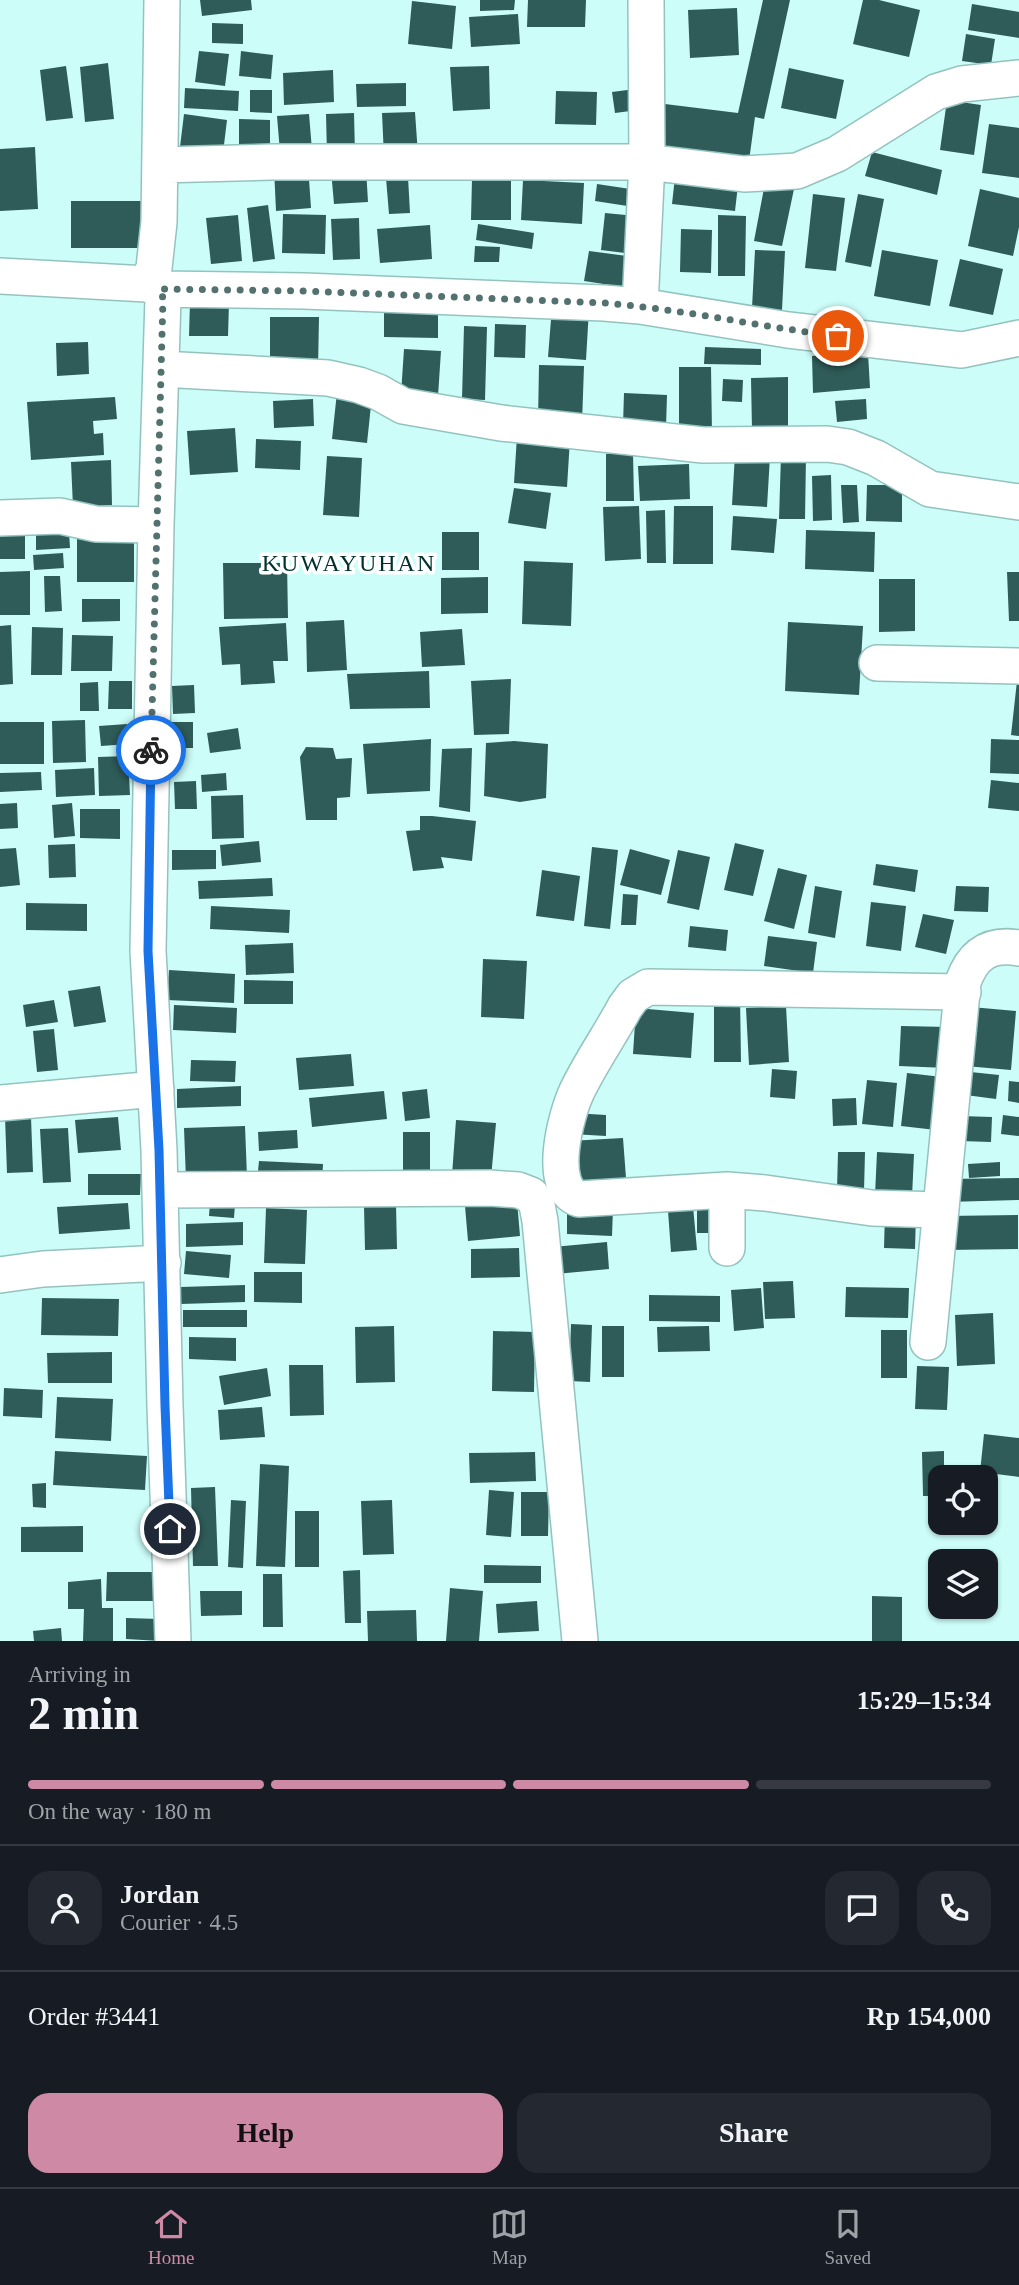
<!DOCTYPE html>
<html lang="en">
<head>
<meta charset="utf-8">
<style>
	body { margin:0; font-family:Georgia,serif; background:#242831; color:#f1f3f6; height:100vh; display:flex; flex-direction:column; font-size:26px; white-space:nowrap }
	* { box-sizing:border-box; margin:0 }
	p { font-size:23px; color:#9ea1a6 }
	.icon { flex:none; width:38px; height:38px; fill:none; stroke:currentColor; stroke-width:2; stroke-linecap:round; stroke-linejoin:round }
	.map { position:relative; height:1641px; overflow:hidden }
	.panel { display:flex; flex-direction:column; background:#171b24; flex:1 }
	.panel>* { flex:none }
	.buttons { position:absolute; left:928px; top:1465px; display:grid; gap:14px }
	.buttons a { display:grid; place-items:center; width:70px; height:70px; border-radius:14px; background:#171b24; box-shadow:0 2px 5px #0004; font-size:35px }
	.pin { position:absolute; display:grid; place-items:center; width:60px; height:60px; color:#fff; margin:-30px; border:4px solid #fff; border-radius:50%; box-shadow:0 2px 7px #0007 }
	.courier { position:absolute; display:grid; place-items:center; width:70px; height:70px; margin:-35px; border:5px solid #1a73e8; border-radius:50%; background:#fff; color:#222; box-shadow:0 2px 9px #0007 }
	.overview em { font-style:normal; font-weight:600 }
	.overview div { display:flex; flex-direction:column-reverse }
	.overview { display:flex; align-items:center; justify-content:space-between; height:119px; padding:0 28px }
	h1 { font-size:46px; font-weight:600; line-height:52px }
	.bar { display:grid; grid-template-columns:repeat(4,1fr); gap:10px 7px; align-content:center; height:84px; padding:0 28px }
	.bar i { height:9px; border-radius:5px; background:#363941 }
	.bar .on { background:#ce8aa4 }
	.bar p { grid-column:span 4 }
	.line { display:flex; align-items:center; gap:18px; padding:0 28px; border-top:2px solid #363941 }
	.line div { flex:1 }
	.round { display:grid; place-items:center; flex:none; width:74px; height:74px; border-radius:21px; background:#242831 }
	.primary-button { display:flex; gap:14px; margin-top:auto; padding:14px 28px }
	.primary-button a { flex:1; height:80px; border-radius:21px; background:#ce8aa4; color:#111; font-size:28px; font-weight:600; line-height:80px; text-align:center }
	.primary-button a+a { background:#242831; color:#f1f3f6 }
	.tab-bar { display:flex; justify-content:space-around; align-items:center; height:98px; border-top:2px solid #363941; background:#171b24; font-size:19px; color:#9ea1a6 }
	.tab-bar a { display:grid; justify-items:center; gap:4px }
	.tab-bar .on { color:#ce8aa4 }
	.map>svg:first-child { display:block }
	.building { fill:#2f5c59 }
	.lines { fill:none; stroke-linecap:round; stroke-linejoin:round }
	.street-casing { stroke:#94c3bf; stroke-width:38 }
	.street { stroke:#fff; stroke-width:35 }
	.done { stroke:#53716e; stroke-width:7; stroke-dasharray:0 12.6 }
	.route { stroke:#1a73e8; stroke-width:9 }
	.labels { text-anchor:middle; dominant-baseline:central; stroke-width:7; stroke-linejoin:round; paint-order:stroke }
	.quarter-label { font-size:24px; letter-spacing:2px; fill:#00312f; stroke:#fff }
</style>
</head>
<body>
<div class="map">
<svg width="1019" height="1641" viewBox="0 0 1019 1641">
	<rect width="100%" height="100%" fill="#ccfdf9"/>
	<!-- building -->
	<path class="building" d="M200,0h51l1,10 -50,6z
		M480,0h35l-1,10 -34,1z
		M528,0h58l-1,27h-58z
		M763,0h27l-26,119 -9,-2 -6,44 -90,-11 6,-46 73,9z
		M863,0h16l41,10 -11,47 -56,-13z
		M412,1l44,5 -4,43 -44,-5z
		M972,4l47,8v26l-51,-8z
		M737,8l2,47 -49,3 -2,-48z
		M518,14l2,30 -49,3 -2,-30z
		M212,23l31,1v20l-31,-1z
		M966,34l29,5 -4,26 -29,-4z
		M199,51l30,3 -4,32 -30,-4z
		M241,51l32,4 -2,24 -32,-3z
		M108,63l6,56 -29,3 -5,-55z
		M66,66l7,52 -27,3 -6,-51z
		M489,66l1,43 -37,2 -3,-44z
		M789,68l55,12 -8,39 -55,-11z
		M333,70l1,32 -50,3 -1,-32z
		M406,83v23l-49,1 -1,-23z
		M185,88l54,3 -1,20 -54,-3z
		M635,89l3,21 -23,3 -3,-21z
		M250,90h22v23l-22,-1z
		M556,91l41,1 -1,33 -41,-1z
		M947,100l34,5 -7,50 -34,-5z
		M415,112l3,43 -34,2 -2,-44z
		M354,113l1,41 -28,1 -1,-41z
		M184,114l43,6 -4,33 -43,-6z
		M309,114l3,36 -32,2 -3,-36z
		M239,119l31,1v32h-31z
		M989,124l30,4v50l-37,-5z
		M35,147l3,62 -38,2v-62z
		M872,152l70,18 -5,25 -72,-19z
		M308,165l3,43 -35,3 -2,-43z
		M366,168l2,34 -34,2 -3,-34z
		M408,177l2,36 -21,1 -3,-36z
		M675,177l63,8 -3,26 -63,-7z
		M472,179l39,1v40h-40z
		M523,180l61,3 -2,41 -61,-4z
		M765,183l29,6 -12,57 -28,-5z
		M597,184l40,6 -3,17 -39,-6z
		M980,189l39,9v29l-6,29 -45,-10z
		M813,194l32,4 -9,73 -31,-3z
		M858,194l26,5 -13,68 -26,-5z
		M71,201h78v47h-78z
		M268,205l7,54 -22,3 -6,-54z
		M605,213l31,3 -3,38 -32,-4z
		M283,214l43,1 -1,39 -43,-1z
		M238,215l4,46 -31,3 -5,-46z
		M718,215l28,1 -1,60h-27z
		M359,218l1,41 -27,1 -2,-41z
		M478,224l56,9 -2,16 -56,-9z
		M430,225l2,34 -52,4 -3,-34z
		M681,229l31,1 -1,43 -31,-1z
		M475,246l25,1 -1,15h-25z
		M755,250l30,1 -3,59 -30,-2z
		M882,250l56,10 -8,46 -56,-10z
		M589,251l38,5 -4,31 -39,-6z
		M960,259l43,10 -10,46 -44,-9z
		M190,302l39,1 -1,33h-39z
		M384,306h54v32l-54,-1z
		M552,307l37,2 -3,51 -38,-3z
		M270,317h49l-1,52 -48,-1z
		M495,324l31,1 -1,33 -31,-1z
		M464,326l23,1 -2,73 -23,-1z
		M88,342l1,32 -32,2 -1,-33z
		M705,347l56,2v16l-57,-1z
		M404,349l37,2 -3,45 -37,-2z
		M868,353l2,35 -57,5 -1,-37z
		M539,365l45,1 -2,57 -44,-1z
		M679,367h32l1,66 -33,1z
		M788,377v52l-36,1 -1,-52z
		M723,379l20,1 -1,22 -20,-1z
		M337,392l35,4 -5,47 -35,-4z
		M624,393l43,2 -1,32 -43,-2z
		M115,397l2,22 -24,2 1,13 9,-1 1,22 -73,5 -4,-58z
		M313,399l1,27 -40,2 -1,-27z
		M866,399l1,20 -30,3 -2,-21z
		M235,428l3,44 -48,3 -3,-44z
		M517,436l53,3 -3,48 -53,-4z
		M256,439l45,2 -1,29 -45,-2z
		M633,453l1,48h-28v-47z
		M735,454l35,2 -3,51 -35,-2z
		M781,455h25l-1,64h-26z
		M327,456l35,2 -3,59 -36,-2z
		M111,460l1,45 -39,2 -2,-45z
		M689,464l1,35 -50,2 -2,-35z
		M831,475l1,45 -19,1 -1,-45z
		M841,485h16l2,37 -16,1z
		M867,485h35v37l-36,-1z
		M514,488l37,5 -5,36 -38,-6z
		M639,506l2,53 -36,2 -2,-54z
		M674,506h39v58h-40z
		M665,510l1,53h-19l-1,-52z
		M733,516l44,3 -3,34 -43,-3z
		M0,530h25v29h-25z
		M806,530l69,2 -1,40 -69,-3z
		M69,531l1,17 -34,2v-18z
		M442,532h37v38h-37z
		M134,534v48h-57v-47z
		M63,553l1,15 -30,2 -1,-15z
		M524,561l49,2 -2,63 -49,-2z
		M223,563h64l1,55 -64,1z
		M30,571v44h-30v-43z
		M1007,572h12v49h-10z
		M44,576h16l2,35 -17,1z
		M488,577v36l-47,1v-36z
		M879,579h36v52l-36,1z
		M82,599h38v22l-38,1z
		M344,620l3,50 -40,2 -1,-50z
		M788,622l75,4 -4,69 -74,-4z
		M286,623l2,38h-15l2,22 -34,2 -1,-21 -18,1 -3,-38z
		M11,625l2,59 -13,1v-59z
		M32,627l31,1 -1,47h-31z
		M462,629l3,36 -43,2 -2,-35z
		M72,635l41,1 -1,35h-41z
		M429,671l1,37 -80,1 -3,-35z
		M511,679l-2,55 -35,1 -3,-54z
		M109,681h23v28h-24z
		M1017,681h2v55l-8,-1z
		M98,682l1,29h-19v-28z
		M194,685l1,28 -22,1 -1,-28z
		M85,720l1,42 -33,1 -1,-42z
		M0,722h44v42h-44z
		M162,722h31v26h-31z
		M127,724l2,20 -28,2 -2,-20z
		M238,728l3,21 -31,4 -3,-20z
		M431,739l-1,52 -63,3 -4,-50z
		M991,739l28,1v34l-29,-1z
		M514,741l34,3 -2,54 -26,4 -36,-6 2,-53z
		M306,747l27,1 3,11 16,-1 -2,39 -13,1v22h-31l-6,-63z
		M472,748l-2,64 -31,-5 3,-58z
		M128,756l2,39 -31,1 -1,-39z
		M94,768l1,27 -39,2 -1,-27z
		M41,772l1,18 -42,2v-19z
		M226,773l1,17 -25,2 -1,-17z
		M991,780l28,3v28l-31,-3z
		M196,781l1,28h-22l-1,-27z
		M243,795l1,43 -32,1 -1,-43z
		M17,803l1,25 -18,1v-25z
		M72,803l3,33 -21,2 -2,-33z
		M80,809h40v30l-40,-1z
		M420,816h12l44,5 -4,40 -31,-4 3,11 -31,3 -7,-40 14,-1z
		M259,841l2,21 -39,4 -2,-21z
		M735,843l29,7 -11,46 -29,-6z
		M75,844l1,33 -27,1 -1,-33z
		M592,847l26,3 -8,79 -26,-3z
		M16,848l4,37 -20,2v-38z
		M630,849l40,11 -9,35 -41,-10z
		M172,850h44v19l-44,1z
		M678,850l32,7 -11,53 -32,-7z
		M876,864l42,6 -3,22 -42,-7z
		M778,868l29,7 -13,54 -30,-8z
		M542,870l38,6 -6,45 -38,-5z
		M272,878l1,18 -74,3 -1,-18z
		M815,886l27,5 -7,47 -27,-5z
		M956,886l33,1 -1,25 -34,-1z
		M623,894l15,1 -2,30h-15z
		M871,902l35,4 -5,45 -35,-5z
		M26,903l61,1v27l-61,-1z
		M211,906l79,4 -1,23 -79,-4z
		M923,914l31,6 -8,34 -31,-7z
		M690,926l38,4 -2,21 -38,-4z
		M768,936l49,6 -4,31 -49,-7z
		M293,943l1,30 -48,2 -1,-30z
		M483,959l44,2 -3,58 -43,-2z
		M169,970l66,4 -1,29 -67,-3z
		M244,980l49,1v23h-49z
		M100,986l6,36 -32,5 -6,-36z
		M714,995h26l1,67h-27z
		M54,1000l4,22 -32,5 -3,-22z
		M174,1005l63,3 -1,25 -63,-3z
		M786,1006l3,56 -40,3 -3,-57z
		M971,1007l45,4 -5,59 -46,-4z
		M636,1008l58,5 -3,45 -58,-4z
		M901,1026l48,1 -2,41 -48,-2z
		M54,1029l4,41 -21,2 -4,-41z
		M351,1054l3,32 -55,4 -3,-32z
		M191,1060l45,1 -1,21 -45,-1z
		M772,1069l25,2 -2,28 -25,-2z
		M961,1071l38,4 -3,24 -38,-5z
		M907,1073l35,4 -6,53 -35,-4z
		M867,1080l30,3 -4,44 -31,-3z
		M1009,1081l10,1v21l-11,-2z
		M241,1086v20l-64,2v-19z
		M427,1089l3,29 -25,3 -3,-29z
		M384,1091l3,28 -75,8 -3,-29z
		M856,1098l1,27 -24,1 -1,-27z
		M573,1113l33,2v21l-34,-2z
		M1003,1115l16,2v19l-18,-2z
		M960,1116l32,1 -1,25 -31,-1z
		M5,1117h26l2,55 -26,1z
		M118,1117l3,33 -43,3 -3,-33z
		M456,1120l40,3 -5,55 -39,-3z
		M245,1126l2,51 -61,3 -2,-52z
		M68,1128l3,54 -28,1 -3,-54z
		M297,1130l1,18 -39,3 -1,-19z
		M403,1132h27v46h-27z
		M623,1138l3,40 -54,3 -3,-40z
		M838,1152h27l-1,39 -27,-1z
		M877,1152l37,2 -2,43 -37,-2z
		M259,1161l64,3 -1,20 -65,-3z
		M1000,1162v14l-31,2 -1,-14z
		M88,1174h53l-1,21h-52z
		M1019,1178v22l-72,2v-23z
		M692,1195l5,55 -26,2 -4,-55z
		M697,1197l22,1v35h-22z
		M517,1201l3,35 -52,5 -3,-35z
		M210,1202l25,2 -1,14 -25,-2z
		M128,1203l2,26 -71,5 -2,-27z
		M396,1205l1,44 -32,1 -1,-44z
		M567,1207l46,1 -1,28 -45,-2z
		M266,1208l41,2 -2,54 -41,-1z
		M885,1212l31,1 -1,36 -31,-1z
		M1018,1215v34l-72,1v-34z
		M243,1222v23l-57,2v-23z
		M607,1242l2,27 -53,5 -3,-27z
		M519,1248l1,29 -49,1v-29z
		M186,1251l45,4 -2,23 -45,-4z
		M254,1272h48v31l-48,-1z
		M793,1281l2,37 -30,1 -2,-37z
		M245,1285v17l-64,2v-17z
		M846,1287l63,1 -1,30 -63,-1z
		M761,1288l3,40 -30,3 -3,-41z
		M649,1295l71,1v26l-71,-1z
		M42,1298l77,1 -1,37 -77,-1z
		M183,1310h64v17h-64z
		M993,1313l2,51 -38,2 -2,-51z
		M571,1324l21,1 -2,57 -21,-1z
		M394,1326l1,56 -39,1 -1,-56z
		M602,1326h22v51h-22z
		M709,1326l1,25 -52,1 -1,-25z
		M881,1330h26v48h-26z
		M493,1331l42,1 -1,60 -42,-1z
		M189,1337l47,1v23l-47,-2z
		M112,1352v31h-64l-1,-30z
		M289,1365h34l1,50 -34,1z
		M917,1366l32,1 -2,43 -32,-1z
		M267,1368l4,28 -47,9 -5,-29z
		M4,1388l39,2 -1,28 -39,-2z
		M57,1397l56,2 -2,42 -56,-3z
		M262,1407l3,30 -45,3 -2,-30z
		M984,1434l35,4v39l-39,-5z
		M55,1451l92,5 -2,34 -92,-5z
		M944,1451v26h-4v19h-17l-1,-44z
		M535,1452l1,29 -66,2 -1,-30z
		M260,1464l29,2 -4,101 -29,-1z
		M950,1471h23v6h-23z
		M46,1483v25l-13,-1 -1,-23z
		M215,1487l3,79h-25l-2,-78z
		M489,1490l25,2 -3,45 -25,-2z
		M521,1492h28l-1,44h-27z
		M231,1500l15,1 -3,67 -15,-1z
		M392,1500l2,54 -31,1 -2,-54z
		M295,1511h24v56h-24z
		M83,1526v26h-62v-25z
		M484,1565l57,1v17h-57z
		M360,1570l1,53h-16l-2,-52z
		M107,1572h53v29h-54z
		M263,1574h19l1,53h-20z
		M101,1579l1,29h11v33h-30l1,-32h-16v-27z
		M450,1588l33,3 -4,50h-33z
		M200,1591h42v24l-41,1z
		M872,1596l30,1v44h-30z
		M537,1601l2,30 -41,2 -2,-29z
		M416,1610l1,31h-49l-1,-30z
		M126,1618l34,1v22l-34,-2z
		M61,1628l1,13h-28l-1,-10z"/>
	<g class="lines">
		<defs>
			<path id="street" d="M160,165l111,-3h376l97,12 53,-3 40,-17 99,-62 26,-8 57,-6
				M0,276l147,8 13,5 3,9 -7,227 -8,426 11,199 6,256 8,235
				M147,284l7,-16 5,-46 3,-222
				M160,289l144,2 300,12 36,3 148,24 174,20 57,-12
				M640,306l7,-144 -1,-162
				M161,369l167,9 31,7 19,7 25,14 98,17 202,22 124,-1 21,3 28,11 54,31 89,13
				M0,518l60,-2 36,8 60,1
				M877,663l142,3
				M0,1103l156,-14
				M161,1190l329,-2 28,2 13,5 6,10 3,16 40,420
				M727,1190v58
				M941,1210l-69,-2 -107,-15 -38,-3 -148,9c-33,-11 -13,-85 -2,-108 14,-29 33,-56 48,-84l8,-11 15,-9 315,5
				M0,1275l43,-6 120,-6
				M928,1342l35,-360c10,-28 26,-39 56,-34"/>
		</defs>
		<!-- street casing -->
		<use href="#street" class="street-casing"/>
		<!-- street -->
		<use href="#street" class="street"/>
	</g>
	<g class="lines">
		<!-- done -->
		<path class="done" d="M151,750l12,-452 -3,-9 144,2 300,12c78,6 156,24 234,33"/>
		<!-- route -->
		<path class="route" d="M151,750l-3,201 11,199 6,256 5,123"/>
	</g>
	<g class="labels">
		<!-- quarter labels -->
		<g class="quarter-label">
			<text x="349" y="563">KUWAYUHAN</text>
		</g>
	</g>
</svg>
<div class="buttons">
<a><svg class="icon" aria-label="locate" viewBox="0 0 24 24"><circle cx="12" cy="12" r="6"/><path d="M12 2v4M12 18v4M2 12h4M18 12h4"/></svg></a>
<a><svg class="icon" aria-label="layers" viewBox="0 0 24 24"><path d="M12 4l9 5-9 5-9-5zM3 14l9 5 9-5"/></svg></a>
</div>
<div class="pin" style="left:838px;top:336px;background:#ea580c"><svg class="icon" aria-label="bag" viewBox="0 0 24 24"><path d="M5 8h14l-1 12H6zM9 8a3 3 0 0 1 6 0"/></svg></div>
<div class="pin" style="left:170px;top:1529px;background:#1f2937"><svg class="icon" aria-label="home" viewBox="0 0 24 24"><path d="M3 11l9-7 9 7M6 9v11h12V9"/></svg></div>
<div class="courier" style="left:151px;top:750px"><svg class="icon" aria-label="bike" viewBox="0 0 24 24"><circle cx="6" cy="16" r="4"/><circle cx="18" cy="16" r="4"/><path d="M6 16l4-8h5l3 8M10 8l3 8H6M13 5h3"/></svg></div>
</div>
<section class="panel">
<div class="overview"><div><h1>2 min</h1><p>Arriving in</p></div><em>15:29–15:34</em></div>
<div class="bar"><i class="on"></i><i class="on"></i><i class="on"></i><i></i><p>On the way · 180 m</p></div>
<div class="line" style="height:126px"><a class="round"><svg class="icon" aria-label="person" viewBox="0 0 24 24"><circle cx="12" cy="8" r="4"/><path d="M4 21q1-7 8-7t8 7"/></svg></a><div><b>Jordan</b><p>Courier · 4.5</p></div><a class="round"><svg class="icon" aria-label="chat" viewBox="0 0 24 24"><path d="M4 5h16v11H9l-5 4z"/></svg></a><a class="round"><svg class="icon" aria-label="phone" viewBox="0 0 24 24"><path d="M5 4h4l2 5-3 2q2 4 5 5l2-3 5 2v4C11 20 4 13 5 4z"/></svg></a></div>
<div class="line" style="height:91px"><div>Order #3441</div><b>Rp 154,000</b></div>
<div class="primary-button"><a>Help</a><a>Share</a></div>
</section>
<nav class="tab-bar">
<a class="on"><svg class="icon" aria-label="home" viewBox="0 0 24 24"><path d="M3 11l9-7 9 7M6 9v11h12V9"/></svg>Home</a>
<a><svg class="icon" aria-label="map" viewBox="0 0 24 24"><path d="M3 6l6-2 6 2 6-2v14l-6 2-6-2-6 2zM9 4v14M15 6v14"/></svg>Map</a>
<a><svg class="icon" aria-label="saved" viewBox="0 0 24 24"><path d="M7 4h10v16l-5-4-5 4z"/></svg>Saved</a>
</nav>
</body>
</html>
